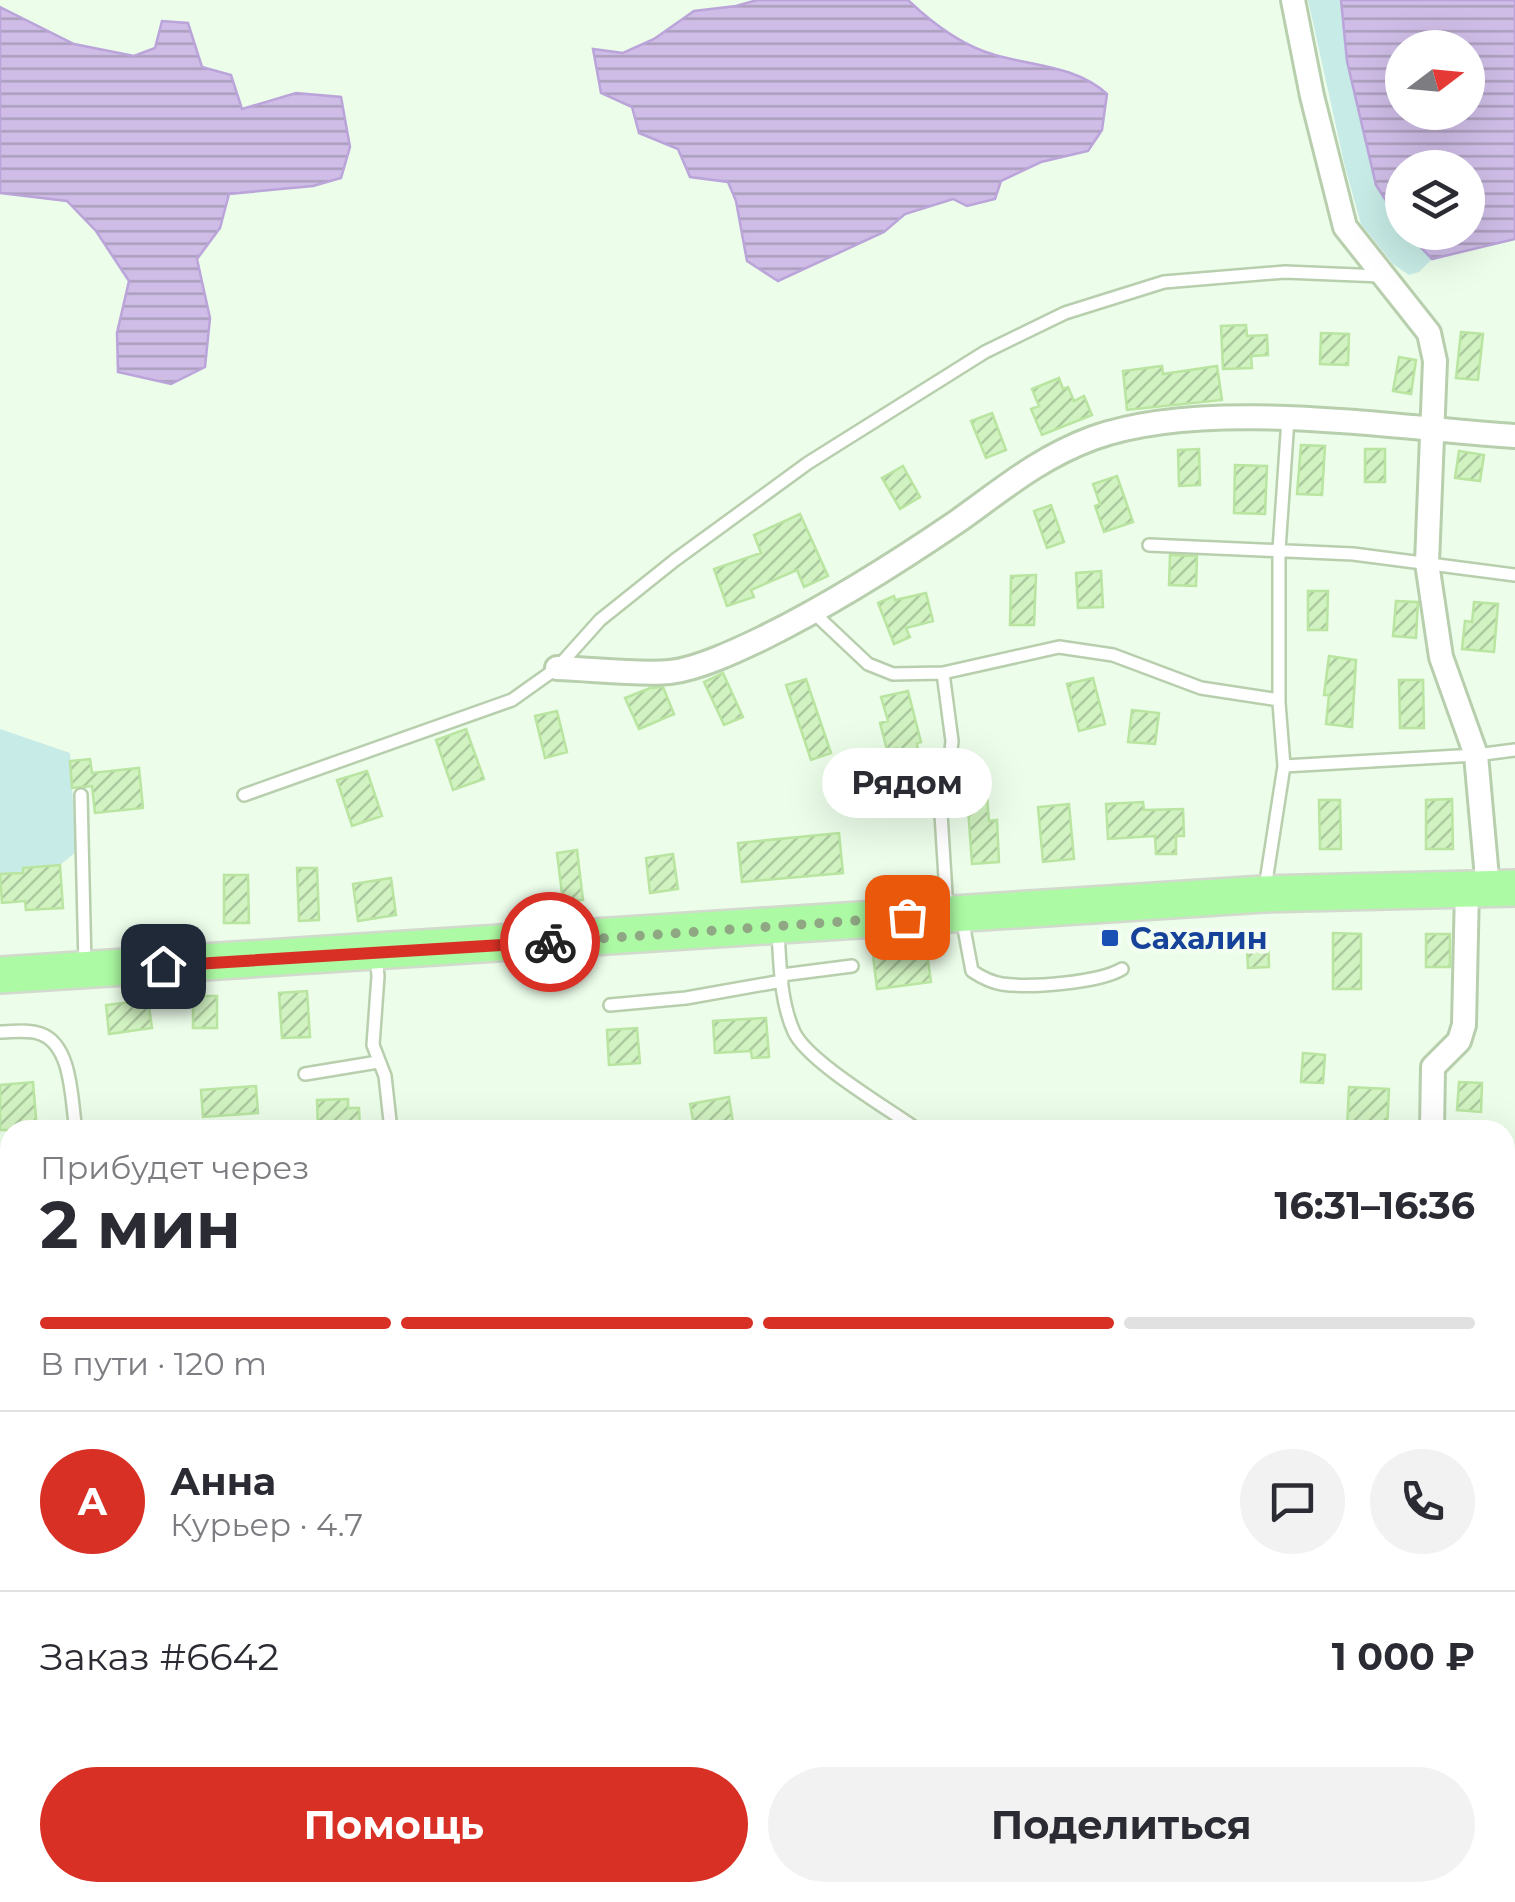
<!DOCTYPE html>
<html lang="ru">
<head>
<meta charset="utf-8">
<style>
	body { margin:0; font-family:Montserrat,sans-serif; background:#f2f2f3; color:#2b2b33; height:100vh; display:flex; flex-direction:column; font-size:38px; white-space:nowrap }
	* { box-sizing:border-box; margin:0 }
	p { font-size:32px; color:#7c7c81 }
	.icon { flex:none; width:55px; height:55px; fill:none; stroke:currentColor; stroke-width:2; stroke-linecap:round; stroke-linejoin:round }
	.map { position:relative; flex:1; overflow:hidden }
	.drawer { position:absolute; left:0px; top:1120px; width:1515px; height:782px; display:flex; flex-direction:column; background:#fff; border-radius:30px 30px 0 0; box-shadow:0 10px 40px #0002 }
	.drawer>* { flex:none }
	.needle { width:65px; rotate:74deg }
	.buttons { position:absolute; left:1385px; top:30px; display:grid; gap:20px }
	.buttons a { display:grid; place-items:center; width:100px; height:100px; border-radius:50%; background:#fff; box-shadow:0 10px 40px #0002; font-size:50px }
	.pin { position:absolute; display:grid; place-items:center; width:85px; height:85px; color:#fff; margin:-42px; border-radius:20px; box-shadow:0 5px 15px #0006 }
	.courier { position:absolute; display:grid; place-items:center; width:100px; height:100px; margin:-50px; border:8px solid #d93025; border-radius:50%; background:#fff; color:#222; box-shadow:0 2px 12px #0007 }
	.bubble { position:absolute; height:70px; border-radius:35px; background:#fff; box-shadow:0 10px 40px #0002; font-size:32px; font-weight:700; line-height:70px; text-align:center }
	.overview em { font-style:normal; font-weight:700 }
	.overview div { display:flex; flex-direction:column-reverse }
	.overview { display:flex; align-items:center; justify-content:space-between; height:170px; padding:0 40px }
	h1 { font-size:65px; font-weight:700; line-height:75px }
	.bar { display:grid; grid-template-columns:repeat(4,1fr); gap:15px 10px; align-content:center; height:120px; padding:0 40px }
	.bar i { height:12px; border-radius:8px; background:#e1e1e2 }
	.bar .on { background:#d93025 }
	.bar p { grid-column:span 4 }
	.line { display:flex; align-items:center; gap:25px; padding:0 40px; border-top:2px solid #e1e1e2 }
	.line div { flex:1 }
	.round { display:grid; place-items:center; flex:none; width:105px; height:105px; border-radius:52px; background:#f2f2f3 }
	.action { display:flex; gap:20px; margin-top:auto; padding:20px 40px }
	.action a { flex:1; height:115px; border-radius:60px; background:#d93025; color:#fff; font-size:40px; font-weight:700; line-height:115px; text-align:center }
	.action a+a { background:#f2f2f3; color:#2b2b33 }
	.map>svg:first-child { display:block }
	.green { fill:#c7ebe6 }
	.forest { fill:url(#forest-firs) }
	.water { fill:url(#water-rules); stroke:#baa4d9; stroke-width:2.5; fill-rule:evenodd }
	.building { fill:url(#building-hatch); stroke:#b9e5a1; stroke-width:2.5 }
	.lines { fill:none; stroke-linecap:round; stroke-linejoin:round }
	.lane-casing { stroke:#b8cfae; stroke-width:16 }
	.street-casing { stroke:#b8cfae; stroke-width:28 }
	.primary-casing { stroke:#d2d9cd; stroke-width:40 }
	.lane { stroke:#fff; stroke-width:11 }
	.street { stroke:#fff; stroke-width:22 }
	.primary { stroke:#acfaa3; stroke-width:35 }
	.done { stroke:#8fa783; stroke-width:10; stroke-dasharray:0 18 }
	.route { stroke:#d93025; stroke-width:12 }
	.transit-dot { fill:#1a4fb4; stroke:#f2fff0; stroke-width:4 }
	.labels { text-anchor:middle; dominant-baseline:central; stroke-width:9; stroke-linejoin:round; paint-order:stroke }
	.transit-label { font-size:30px; font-weight:bold; fill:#164399; stroke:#f2fff0; text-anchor:start }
</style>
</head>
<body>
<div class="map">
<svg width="1515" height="1902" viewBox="0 0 1515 1902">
	<defs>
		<pattern id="forest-firs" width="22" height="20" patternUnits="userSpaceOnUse" patternTransform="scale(2.5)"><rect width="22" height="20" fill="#c7ebe6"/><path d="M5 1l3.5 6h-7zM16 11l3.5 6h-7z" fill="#a5c3bd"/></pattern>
		<pattern id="water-rules" width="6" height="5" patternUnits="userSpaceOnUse" patternTransform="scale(2.5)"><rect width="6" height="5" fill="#cfbde7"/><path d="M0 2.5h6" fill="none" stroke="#ab9ebd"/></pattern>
		<pattern id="building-hatch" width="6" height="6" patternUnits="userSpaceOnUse" patternTransform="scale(2.5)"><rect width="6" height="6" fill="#d1f2c1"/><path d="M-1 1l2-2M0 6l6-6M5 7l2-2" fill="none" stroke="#adc99f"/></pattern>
	</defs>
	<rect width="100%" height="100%" fill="#ecfdea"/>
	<!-- green -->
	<path class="green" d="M1308,0h33l6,62 29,123 26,41v6l5,1 25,26 -13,13 -10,3 -16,-11 -32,-40 -16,-57z
		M0,729l70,24 6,99 -16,13 -36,3 -1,5 -23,1z
		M1515,1555v347h-262l4,-10h248v-328z"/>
	<!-- forest -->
	<path class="forest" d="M379,1893v-1l878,1 -4,9h-872z"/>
	<!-- water -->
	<path class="water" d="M757,0h151c24,23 55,46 87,55 39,11 81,11 112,39l-5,36 -14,21 -47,11 -40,19 -6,18 -28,7 -14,-7 -48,15 -21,18 -106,49 -31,-20 -11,-60 -8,-19 -38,-5 -12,-28 -39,-16 -7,-26 -31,-14 -8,-44 30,4 31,-14 40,-28 42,-5z
		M1341,0h174v239l-83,20 -25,-26 61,-1v-64h-66v58l-26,-41 -29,-124zM1402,48h66v64h-66z
		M0,7l74,37 60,12 21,-8 7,-27 26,2 14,44 29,8 11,34 54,-16 45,4 9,50 -9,31 -28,8 -84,8 -9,34 -23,31 13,59 -5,49 -34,17 -53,-12 -1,-39 12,-52 -33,-50 -29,-30 -67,-8z"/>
	<!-- building -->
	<path class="building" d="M1246,325l1,11 20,-1 1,20 -17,1 1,12 -29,1 -2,-43z
		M1461,332l22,2 -5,46 -22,-2z
		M1321,333l28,1 -1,31 -28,-1z
		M1399,357l17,3 -5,34 -18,-3z
		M1162,366l1,8 54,-8 5,34 -95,10 -4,-39z
		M1059,378l4,11 5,-2 6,14 10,-5 8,19 -50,20 -11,-26 8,-3 -7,-17z
		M992,413l14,37 -20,8 -15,-37z
		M1301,445l24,1 -3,49 -25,-1z
		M1199,449l1,36 -21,1 -1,-36z
		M1365,449h20v33h-20z
		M1459,451l25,4 -4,26 -25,-3z
		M1235,465l32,1 -2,48 -31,-1z
		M903,466l17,31 -20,12 -18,-31z
		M1117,476l16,46 -29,10 -9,-26 5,-2 -7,-20z
		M1051,505l13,37 -17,6 -13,-37z
		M800,514l28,62 -24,11 -7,-17 -46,20 3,7 -27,9 -13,-37 47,-16 -7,-18z
		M1170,555l27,1 -1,30 -27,-1z
		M1101,571l2,36 -25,1 -2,-35z
		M1036,575l-2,50h-24l1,-49z
		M1308,591h20l-1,39h-19z
		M926,593l7,28 -27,7 4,9 -16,7 -16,-41 16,-7 1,4z
		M1396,601l22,1 -2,36 -23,-2z
		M1474,602l24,2 -4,48 -32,-3 3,-28 7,1z
		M1329,656l27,4 -4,67 -26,-3 3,-29h-5z
		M723,673l20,44 -19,8 -20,-43z
		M1093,678l12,46 -26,7 -12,-47z
		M806,679l25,74 -20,7 -25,-75z
		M1399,680h24l1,48h-24z
		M663,687l11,27 -35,15 -14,-31 25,-10z
		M908,691l13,51 -4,1 6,39 -20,3 -6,-37 -10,2 -7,-27 8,-2 -7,-24z
		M1132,710l27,3 -4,31 -27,-2z
		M557,711l10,41 -22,6 -10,-42z
		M466,729l18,50 -31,11 -17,-50z
		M90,759l2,14 47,-5 4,40 -48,5 -3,-27 -20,2 -2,-27z
		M367,771l15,45 -30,10 -15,-46z
		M985,771l4,50 8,-1 2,42 -27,2 -5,-70 -9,1 -2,-18 1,-3z
		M1452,799l1,50h-27v-49z
		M1319,800h21l1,49h-21z
		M1143,802l1,8 39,-1 1,27h-8v18h-20l-1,-18 -47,3 -2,-35z
		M1069,804l5,55 -31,3 -5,-55z
		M839,833l4,40 -101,9 -4,-39z
		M577,850l6,50 -20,2 -6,-49z
		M673,854l5,35 -28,4 -4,-35z
		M60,865l3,43 -37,2 -1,-9 -23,2 -2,-29 23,-1v-5z
		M297,868h20l2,52 -20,1z
		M224,875h24l1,48h-25z
		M391,878l5,37 -38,6 -5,-37z
		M1268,933l1,34 -21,1 -2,-34z
		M1333,933l28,1v55h-28z
		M1426,934h24v33h-24z
		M925,938l6,44 -54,7 -5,-43z
		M307,991l3,46 -28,1 -3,-45z
		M193,996h24v32h-24z
		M148,1000l4,28 -43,6 -3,-29z
		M766,1018l3,39 -17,1 -1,-7 -36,2 -2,-32z
		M637,1028l3,35 -31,2 -2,-35z
		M1303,1053l22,2 -2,28 -22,-1z
		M33,1082l4,48h-37v-45z
		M1459,1082l23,1 -1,29 -24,-2z
		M256,1086l2,27 -55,4 -2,-27z
		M1349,1087l40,2 -2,41 -40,-1z
		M729,1097l5,33h-39l-5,-26z
		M348,1099v9h11l1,22h-42l-1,-30z"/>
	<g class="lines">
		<defs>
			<path id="lane" d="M1149,545l204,9 162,21
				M814,613l54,51 25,10 50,-1 116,-26 54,8 88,33 78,12
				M943,673l9,68 -3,28 -9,29 7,112
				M1284,766l192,-11 39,-5
				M81,795l4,171
				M244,795l268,-95 45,-32 43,-48 75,-60 133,-97 177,-111 80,-39 99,-31 121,-10 96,4
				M1265,888l19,-122 -5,-63v-153l9,-131
				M962,918l10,53c9,6 18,11 30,13 28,4 96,-1 120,-15
				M778,931c2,33 2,70 16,101 14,30 95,77 124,98
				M376,957l2,19 -5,69 12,31 6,54
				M782,975l70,-9
				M610,1005l76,-7 96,-17
				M0,1032c13,0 28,-3 41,2 32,12 30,68 35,96
				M305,1074l73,-12
				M0,1276l10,9
				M0,1679l10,-1"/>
			<path id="street" d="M1293,0l19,96 33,131 84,106 6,28 -8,202 14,94 35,98 12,134
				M557,668c35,1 80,7 113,4 28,-3 68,-22 93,-34 67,-33 132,-74 195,-117 45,-32 81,-63 135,-83 114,-41 300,-10 422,-2
				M1432,1130l1,-63 26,-26 5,-16 3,-136
				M0,1800l10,35
				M28,1892l3,10"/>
			<path id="primary" d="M0,975l1264,-81 251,-6"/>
		</defs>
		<!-- lane casing -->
		<use href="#lane" class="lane-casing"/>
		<!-- street casing -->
		<use href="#street" class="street-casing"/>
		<!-- primary casing -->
		<use href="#primary" class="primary-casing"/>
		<!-- lane -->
		<use href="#lane" class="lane"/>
		<!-- street -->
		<use href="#street" class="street"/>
		<!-- primary -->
		<use href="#primary" class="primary"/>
	</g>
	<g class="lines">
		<!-- done -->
		<path class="done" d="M550,942l357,-25"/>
		<!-- route -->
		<path class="route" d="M163,966l387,-24"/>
	</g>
	<!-- markers -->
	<rect class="transit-dot" x="1100" y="928" width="20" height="20" rx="5"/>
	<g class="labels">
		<!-- transit labels -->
		<g class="transit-label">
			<text x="1130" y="938">Сахалин</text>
		</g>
	</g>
</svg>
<div class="buttons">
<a><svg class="needle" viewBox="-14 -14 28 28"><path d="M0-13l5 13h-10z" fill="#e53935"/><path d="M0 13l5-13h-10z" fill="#7c7c81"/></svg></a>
<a><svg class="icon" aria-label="layers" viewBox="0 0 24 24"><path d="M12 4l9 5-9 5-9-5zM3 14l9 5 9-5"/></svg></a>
</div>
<div class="pin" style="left:907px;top:917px;background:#ea580c"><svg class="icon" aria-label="bag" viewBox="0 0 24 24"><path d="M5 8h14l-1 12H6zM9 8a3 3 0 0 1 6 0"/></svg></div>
<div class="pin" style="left:163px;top:966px;background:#1f2937"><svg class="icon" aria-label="home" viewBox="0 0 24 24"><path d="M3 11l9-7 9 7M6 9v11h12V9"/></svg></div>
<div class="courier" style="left:550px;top:942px"><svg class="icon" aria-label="bike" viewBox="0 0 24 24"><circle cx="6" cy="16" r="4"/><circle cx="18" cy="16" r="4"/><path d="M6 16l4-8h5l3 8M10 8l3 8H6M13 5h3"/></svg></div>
<div class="bubble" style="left:822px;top:748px;width:170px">Рядом</div>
<section class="drawer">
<div class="overview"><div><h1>2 мин</h1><p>Прибудет через</p></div><em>16:31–16:36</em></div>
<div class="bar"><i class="on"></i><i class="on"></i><i class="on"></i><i></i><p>В пути · 120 m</p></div>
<div class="line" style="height:180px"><b class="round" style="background:#d93025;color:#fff">А</b><div><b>Анна</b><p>Курьер · 4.7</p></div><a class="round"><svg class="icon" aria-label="chat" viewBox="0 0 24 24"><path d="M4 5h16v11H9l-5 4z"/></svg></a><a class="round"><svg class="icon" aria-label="phone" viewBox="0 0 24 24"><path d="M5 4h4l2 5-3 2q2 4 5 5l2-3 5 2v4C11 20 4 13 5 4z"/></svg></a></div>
<div class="line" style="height:130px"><div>Заказ #6642</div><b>1 000 ₽</b></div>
<div class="action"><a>Помощь</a><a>Поделиться</a></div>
</section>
</div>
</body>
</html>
